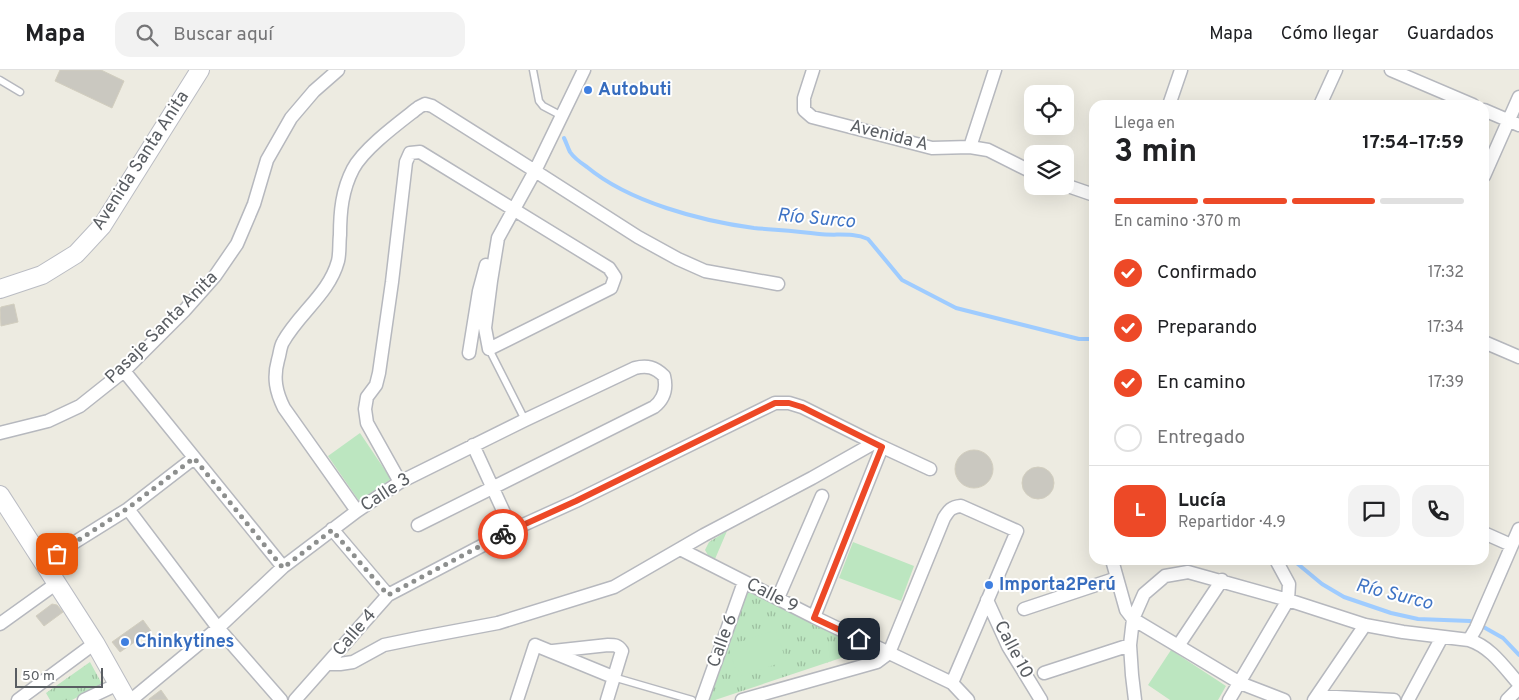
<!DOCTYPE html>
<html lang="es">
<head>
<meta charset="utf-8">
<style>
	body { margin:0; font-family:Overpass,sans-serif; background:#f2f2f2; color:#202124; height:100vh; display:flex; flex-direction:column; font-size:19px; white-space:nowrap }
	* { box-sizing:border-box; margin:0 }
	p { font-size:16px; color:#757577 }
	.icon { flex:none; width:28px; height:28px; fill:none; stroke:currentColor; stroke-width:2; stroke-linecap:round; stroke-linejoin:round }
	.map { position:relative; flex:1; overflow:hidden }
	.sheet { position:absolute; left:1089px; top:30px; width:400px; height:465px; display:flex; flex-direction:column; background:#fff; border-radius:15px; box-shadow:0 5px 20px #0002 }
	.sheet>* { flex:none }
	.tools { position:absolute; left:1024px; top:15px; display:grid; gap:10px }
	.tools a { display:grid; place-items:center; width:50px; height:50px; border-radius:10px; background:#fff; box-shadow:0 5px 20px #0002; font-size:25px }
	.scale { position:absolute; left:15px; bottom:12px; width:88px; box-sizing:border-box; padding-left:5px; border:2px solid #595d62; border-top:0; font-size:14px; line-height:18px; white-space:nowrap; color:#595d62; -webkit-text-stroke:4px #fff; paint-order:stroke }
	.pin { position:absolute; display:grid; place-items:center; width:42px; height:42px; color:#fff; margin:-21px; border-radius:10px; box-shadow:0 2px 8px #0006 }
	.courier { position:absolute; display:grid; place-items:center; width:50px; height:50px; margin:-25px; border:4px solid #ed4927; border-radius:50%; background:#fff; color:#222; box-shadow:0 1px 6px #0007 }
	.head em { font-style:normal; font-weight:700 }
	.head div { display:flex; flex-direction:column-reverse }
	.head { display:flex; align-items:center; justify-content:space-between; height:85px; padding:0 25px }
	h1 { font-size:32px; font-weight:700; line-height:38px }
	.bar { display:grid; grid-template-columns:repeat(4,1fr); gap:8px 5px; align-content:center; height:60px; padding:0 25px }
	.bar i { height:6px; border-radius:4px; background:#e0e0e0 }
	.bar .current { background:#ed4927 }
	.bar p { grid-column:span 4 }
	.line { display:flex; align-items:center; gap:12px; padding:0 25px; border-top:1px solid #e0e0e0 }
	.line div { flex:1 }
	.round { display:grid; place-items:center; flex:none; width:52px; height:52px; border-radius:15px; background:#f2f2f2 }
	ol { padding:0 25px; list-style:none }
	li { display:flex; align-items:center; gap:15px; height:55px }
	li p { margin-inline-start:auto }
	li .icon { padding:5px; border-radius:50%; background:#ed4927; color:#fff; stroke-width:4 }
	li:last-child { color:#757577 }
	li i { width:28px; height:28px; border:2px solid #e0e0e0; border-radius:50% }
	header { display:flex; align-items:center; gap:30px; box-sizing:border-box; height:70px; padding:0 25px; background:#fff; border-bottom:1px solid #e0e0e0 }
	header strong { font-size:24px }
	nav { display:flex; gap:28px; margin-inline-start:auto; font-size:18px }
	.search { width:350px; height:45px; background:#f2f2f2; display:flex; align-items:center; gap:12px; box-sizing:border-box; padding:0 18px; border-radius:15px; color:#757577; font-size:19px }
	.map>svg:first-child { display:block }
	.grass { fill:url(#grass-tufts) }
	.pitch { fill:#bce6c0 }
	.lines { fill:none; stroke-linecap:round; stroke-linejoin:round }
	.stream { stroke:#9fccff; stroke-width:4 }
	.building { fill:#cac8c0; stroke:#d2cebf }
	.lane-casing { stroke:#b6b8be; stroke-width:9 }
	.street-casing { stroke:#b6b8be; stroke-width:15 }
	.secondary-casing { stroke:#babcc3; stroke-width:20 }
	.lane { stroke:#fff; stroke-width:6 }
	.street { stroke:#fff; stroke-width:12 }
	.secondary { stroke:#fff; stroke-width:18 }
	.done { stroke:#8d8f8e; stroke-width:5; stroke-dasharray:0 9 }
	.route { stroke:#ed4927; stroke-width:6 }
	.shop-dot { fill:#3f7fe0; stroke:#fff; stroke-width:2 }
	.labels { text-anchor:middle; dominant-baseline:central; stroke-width:4; stroke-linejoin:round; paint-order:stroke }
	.shop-label { font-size:18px; font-weight:bold; fill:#366cbe; stroke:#fff; text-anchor:start }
	.street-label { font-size:18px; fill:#595d62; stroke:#fff }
	.water-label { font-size:19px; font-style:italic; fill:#3f74c5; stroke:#fff }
</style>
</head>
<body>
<header>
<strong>Mapa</strong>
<div class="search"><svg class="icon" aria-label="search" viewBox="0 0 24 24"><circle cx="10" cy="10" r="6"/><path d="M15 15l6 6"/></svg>Buscar aquí</div>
<nav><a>Mapa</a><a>Cómo llegar</a><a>Guardados</a></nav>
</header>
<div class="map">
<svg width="1519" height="630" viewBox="0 0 1519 630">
	<defs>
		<pattern id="grass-tufts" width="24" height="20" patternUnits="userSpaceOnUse" patternTransform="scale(1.25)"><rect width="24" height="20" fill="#bce6c0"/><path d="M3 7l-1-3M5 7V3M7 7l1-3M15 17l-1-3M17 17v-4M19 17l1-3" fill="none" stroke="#9cbe9f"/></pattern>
	</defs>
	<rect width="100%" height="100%" fill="#edebe1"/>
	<!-- grass -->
	<path class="grass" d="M727,461l-12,28 -6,-2 -4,-7 4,-8z
		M744,520l124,59 -153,51h-7z
		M90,592l12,22 -30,16h-22l-4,-7z"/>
	<!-- pitch -->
	<path class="pitch" d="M360,363l31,46 -32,22 -31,-45z
		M853,472l61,24 -13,35 -62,-23z
		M776,560l10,31 -48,16 -10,-31z
		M1171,580l55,36 -8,14h-48l-22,-15z"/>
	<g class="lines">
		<!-- stream -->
		<path class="stream" d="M564,68c2,4 4,10 6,14 4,6 11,11 17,15 42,35 114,54 167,61 22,2 43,3 65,6 17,2 33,-2 49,5l34,41 54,28 123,31h15
			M1293,490l29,24 22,13 47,16 27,6 52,2 10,4 23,13 16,17"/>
	</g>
	<!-- building -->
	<path class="building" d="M60,0h41l23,11 -12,27 -57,-27z
		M14,234l4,18 -17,4 -1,-17 1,-2z
		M955 399a19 19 0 1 1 38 0a19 19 0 1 1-38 0Z
		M1022 413a16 16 0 1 1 32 0a16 16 0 1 1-32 0Z
		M52,534l5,1 6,7 -19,14 -8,-10z
		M143,550l8,11 -31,21 -8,-10z
		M161,620l7,10h-19v-1z"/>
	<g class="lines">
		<defs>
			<path id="lane" d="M533,0l6,31 4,5 19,10
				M0,10l20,12
				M489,279l36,71
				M613,607l79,23"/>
			<path id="street" d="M813,0l-9,28v12l8,7 120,31 38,-1 18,3 44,22
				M1391,0l82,35
				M1169,35l12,-35
				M1320,35l16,-35
				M1484,40l35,15
				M970,77l25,-77
				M1484,106l35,-79
				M1065,115l29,10
				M1484,272l35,15
				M469,283l10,-62 7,-26
				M124,301l159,196
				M0,363l48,-12 32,-15 44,-35 60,-60 31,-35 22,-32 17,-40 13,-44 24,-42 23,-27 24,-21
				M473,375l39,85
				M400,412l-33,-59 -2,-14 2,-12 9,-12 3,-12 13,-91 14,-120 4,-9 10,-1 189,116 6,9 -4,11 -122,61 -4,-21 6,-47 7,-43 37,-67 49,-101
				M128,439l90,119 63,72
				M357,441l-73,-103c-8,-16 -11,-30 -6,-48 2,-6 2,-13 5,-18 16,-29 46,-48 55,-81 2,-8 1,-18 2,-26 0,-23 2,-45 13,-66 11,-21 47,-47 66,-62l6,-3 7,2 103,65 103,66 40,22 27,12 73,13
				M332,459l56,66
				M1484,463l27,12
				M680,479l134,68 138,66 16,17
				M1112,490l14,50 7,9 107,64 44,17
				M43,492l85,-53 66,-51
				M778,528l44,-102
				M987,530l21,46 33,54
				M1024,539l93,-31
				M814,547l68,-170
				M0,554l57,-41
				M1469,570l7,-12 43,-99
				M1178,576l44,-66
				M553,581l55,-6c7,0 10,0 14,6l-1,3 -14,46
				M327,594h13l13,-2 31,-17 34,-7 80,-15 116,-36 90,-52 108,-57 62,-35
				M1044,603l86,-28
				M1317,626l77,4
				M18,630l77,-57
				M84,630l34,-16
				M131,630l87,-72 65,-61 74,-56 43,-29 125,-62 110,-52c12,-3 20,-1 29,8 3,12 0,23 -10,31l-236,118
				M295,630l93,-105 124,-65 64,-29 199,-98h14l13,4 72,36 56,26
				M517,630l18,-55 78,32
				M702,630l42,-118
				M742,630l135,-38 12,-9 55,-135c5,-8 7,-11 17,-12l56,25 -65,152
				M1135,630l-3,-25 -2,-30 3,-26 11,-25 21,-18 23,-4 100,28 77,25 38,7 66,8c22,7 35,27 50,44
				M1229,630l59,-100 1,-16 -13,-24
				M1314,630l51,-75
				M1408,630l34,-63
				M1507,630l12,-12"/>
			<path id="secondary" d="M0,219l42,-14 34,-21 26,-28 98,-156
				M0,425l95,148 32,57"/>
		</defs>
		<!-- lane casing -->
		<use href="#lane" class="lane-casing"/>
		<!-- street casing -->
		<use href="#street" class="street-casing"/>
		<!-- secondary casing -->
		<use href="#secondary" class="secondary-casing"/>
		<!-- lane -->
		<use href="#lane" class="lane"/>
		<!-- street -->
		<use href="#street" class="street"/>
		<!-- secondary -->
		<use href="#secondary" class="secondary"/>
	</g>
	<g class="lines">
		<!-- done -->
		<path class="done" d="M57,484l71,-46 66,-50 89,110 49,-38 56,65 115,-61"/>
		<!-- route -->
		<path class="route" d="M503,464l73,-33 199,-98h14l13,4 80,40 -68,171 45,21"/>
	</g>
	<!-- markers -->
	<g class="shop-dot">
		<circle cx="588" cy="20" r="5"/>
		<circle cx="989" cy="515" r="5"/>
		<circle cx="125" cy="572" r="5"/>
	</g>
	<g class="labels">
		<!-- shop labels -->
		<g class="shop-label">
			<text x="598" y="20">Autobuti</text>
			<text x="999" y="515">Importa2Perú</text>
			<text x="135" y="572">Chinkytines</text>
		</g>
		<!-- street labels -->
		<g class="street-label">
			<text transform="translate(889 66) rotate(14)">Avenida A</text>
			<text transform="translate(141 91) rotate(-57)">Avenida Santa Anita</text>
			<text transform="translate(162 258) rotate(-45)">Pasaje Santa Anita</text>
			<text transform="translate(386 423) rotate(-33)">Calle 3</text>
			<text transform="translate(772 526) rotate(27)">Calle 9</text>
			<text transform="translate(355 563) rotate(-49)">Calle 4</text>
			<text transform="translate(723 571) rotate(-70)">Calle 6</text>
			<text transform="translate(1013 580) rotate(62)">Calle 10</text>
		</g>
		<!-- water labels -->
		<g class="water-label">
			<text transform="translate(816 149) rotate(5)">Río Surco</text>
			<text transform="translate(1394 525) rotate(14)">Río Surco</text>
		</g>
	</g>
</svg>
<div class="tools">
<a><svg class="icon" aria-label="locate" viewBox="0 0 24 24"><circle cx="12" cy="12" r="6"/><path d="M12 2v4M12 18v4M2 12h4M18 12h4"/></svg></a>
<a><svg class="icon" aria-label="layers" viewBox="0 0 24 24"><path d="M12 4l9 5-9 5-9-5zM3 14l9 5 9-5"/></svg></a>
</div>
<div class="scale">50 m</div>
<div class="pin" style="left:57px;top:484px;background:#ea580c"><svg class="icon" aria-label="bag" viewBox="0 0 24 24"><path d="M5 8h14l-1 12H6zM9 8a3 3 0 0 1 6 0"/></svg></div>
<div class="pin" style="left:859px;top:569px;background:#1f2937"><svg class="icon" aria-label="home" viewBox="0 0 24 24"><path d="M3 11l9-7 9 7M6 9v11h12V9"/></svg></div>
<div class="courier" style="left:503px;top:464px"><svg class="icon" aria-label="bike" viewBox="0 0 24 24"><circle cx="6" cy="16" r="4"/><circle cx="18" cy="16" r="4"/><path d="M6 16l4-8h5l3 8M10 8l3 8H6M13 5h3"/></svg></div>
<section class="sheet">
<div class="head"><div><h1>3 min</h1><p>Llega en</p></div><em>17:54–17:59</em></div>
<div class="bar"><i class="current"></i><i class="current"></i><i class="current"></i><i></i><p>En camino · 370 m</p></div>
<ol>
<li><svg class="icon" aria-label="check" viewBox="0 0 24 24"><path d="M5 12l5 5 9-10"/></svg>Confirmado<p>17:32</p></li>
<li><svg class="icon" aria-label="check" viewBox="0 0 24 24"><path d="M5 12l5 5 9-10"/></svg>Preparando<p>17:34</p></li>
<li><svg class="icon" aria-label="check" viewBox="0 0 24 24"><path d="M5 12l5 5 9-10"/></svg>En camino<p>17:39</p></li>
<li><i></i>Entregado</li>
</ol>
<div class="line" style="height:90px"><b class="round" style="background:#ed4927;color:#fff">L</b><div><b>Lucía</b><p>Repartidor · 4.9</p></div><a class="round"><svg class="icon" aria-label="chat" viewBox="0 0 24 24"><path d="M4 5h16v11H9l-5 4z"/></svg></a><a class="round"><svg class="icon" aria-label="phone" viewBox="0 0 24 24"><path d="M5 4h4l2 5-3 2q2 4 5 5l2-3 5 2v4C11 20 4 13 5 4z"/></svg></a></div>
</section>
</div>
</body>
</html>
